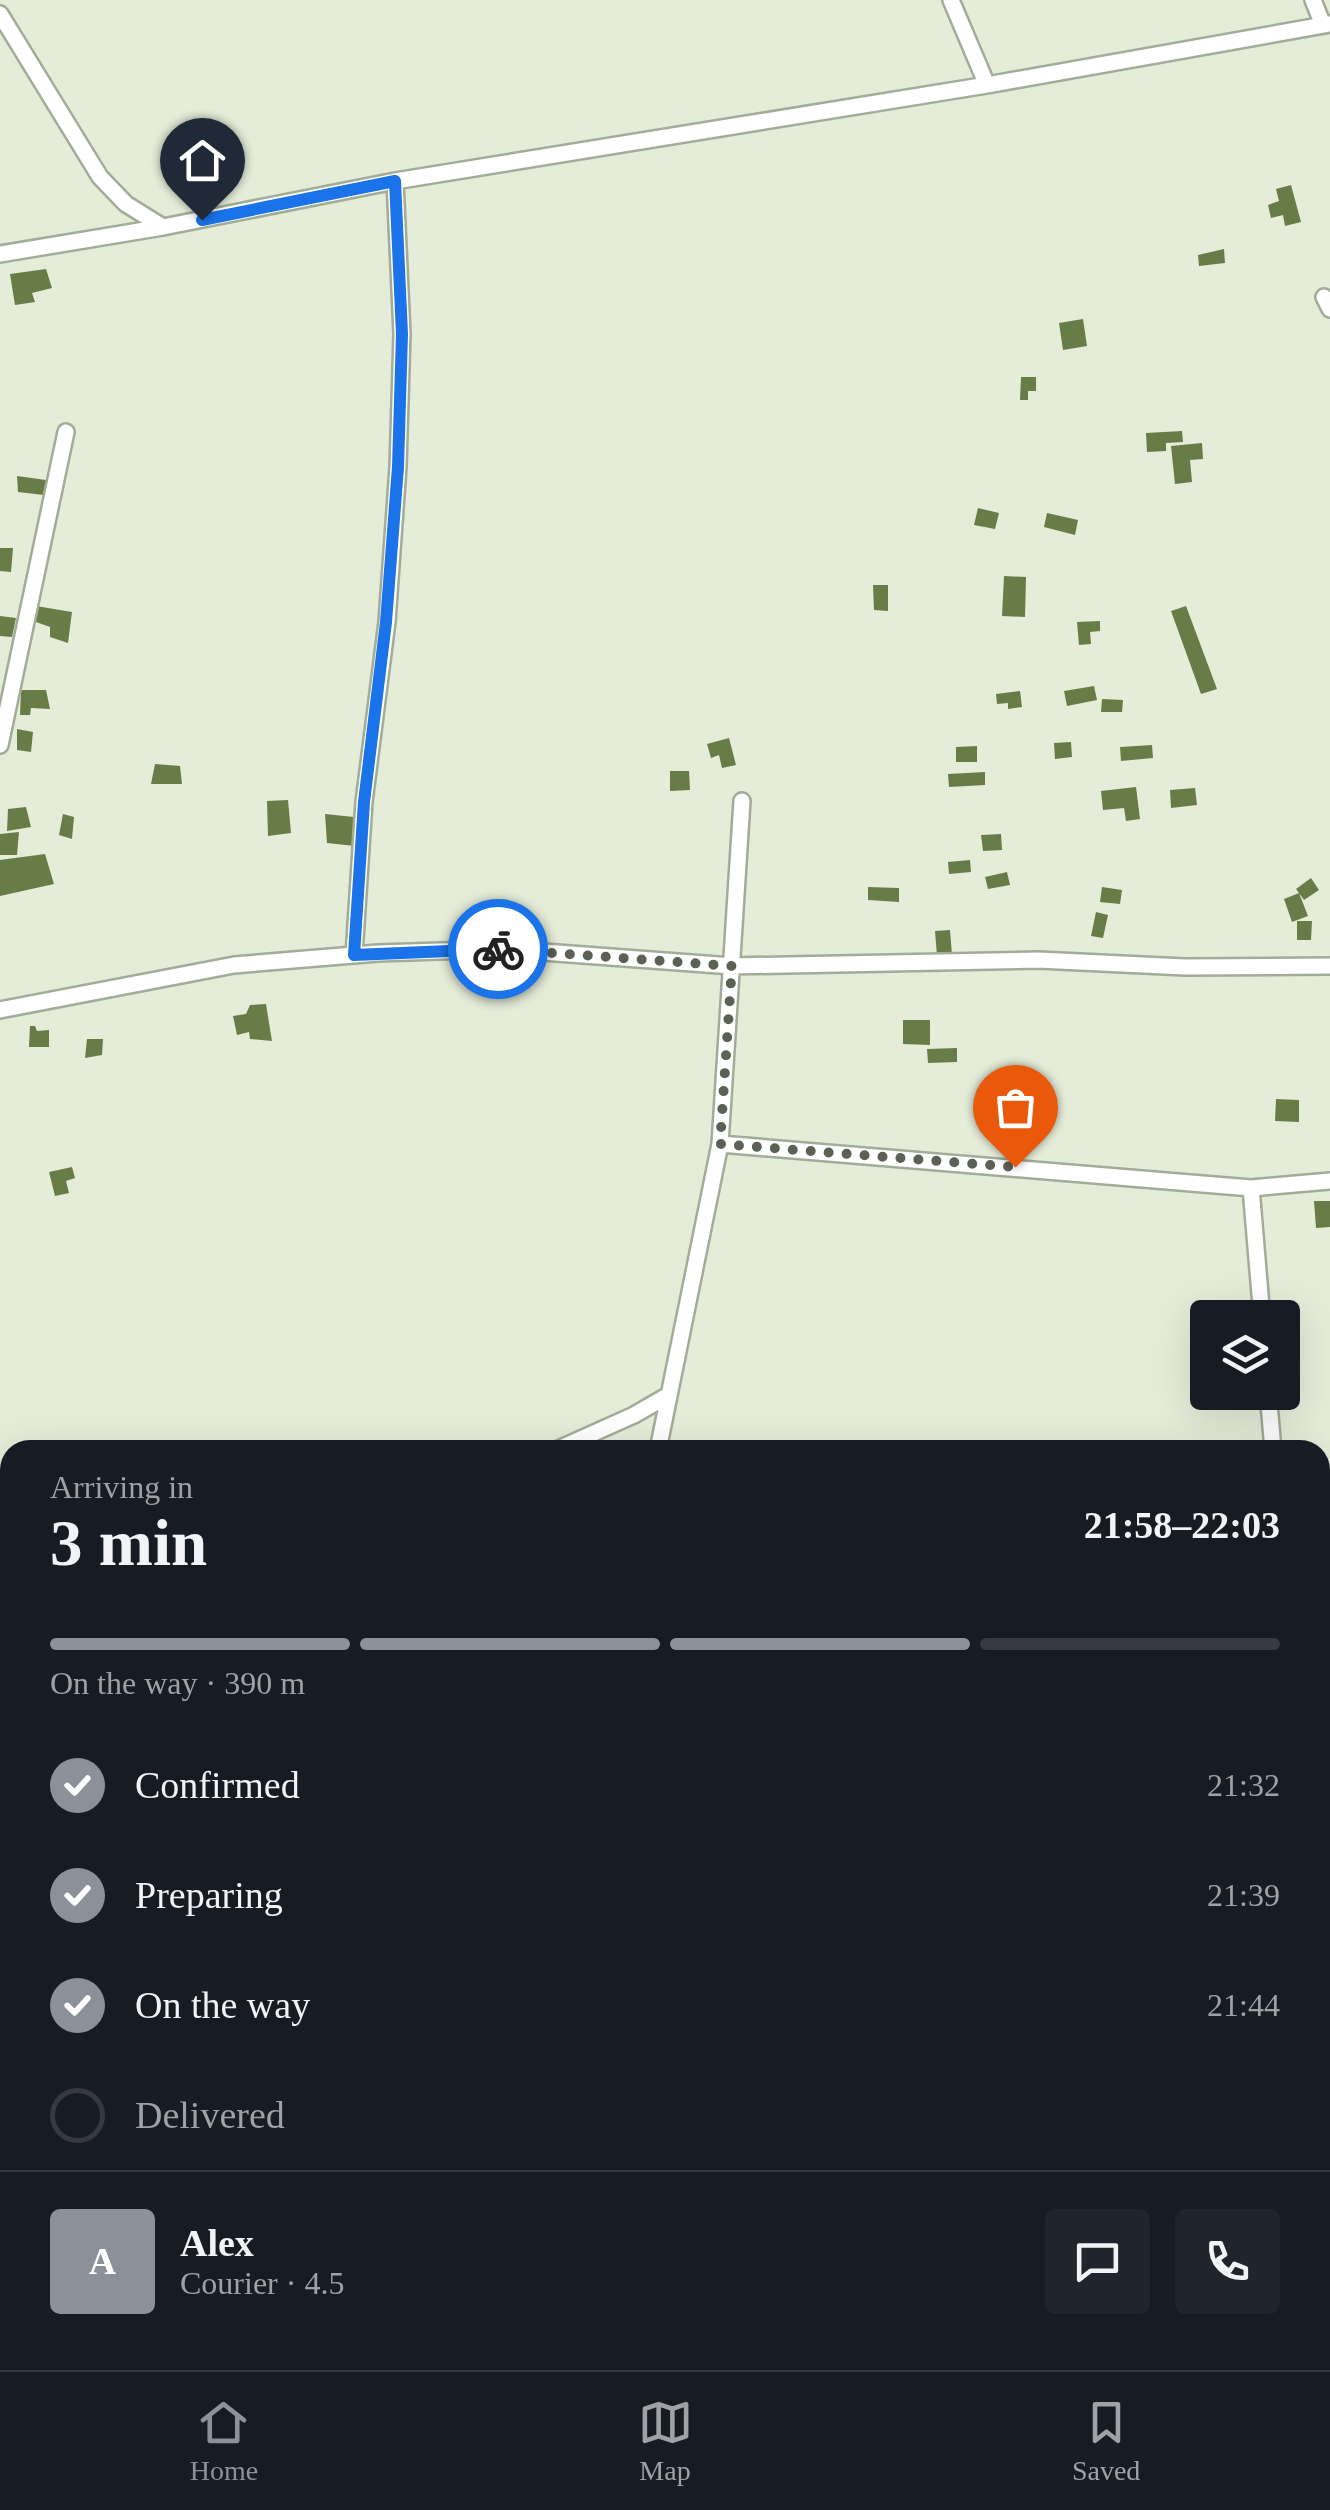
<!DOCTYPE html>
<html lang="en">
<head>
<meta charset="utf-8">
<style>
	body { margin:0; font-family:Georgia,serif; background:#20242c; color:#f1f3f6; height:100vh; display:flex; flex-direction:column; font-size:38px; white-space:nowrap }
	* { box-sizing:border-box; margin:0 }
	p { font-size:32px; color:#9ea1a6 }
	.icon { flex:none; width:55px; height:55px; fill:none; stroke:currentColor; stroke-width:2; stroke-linecap:round; stroke-linejoin:round }
	.map { position:relative; flex:1; overflow:hidden }
	.drawer { position:absolute; left:0px; top:1440px; width:1330px; height:930px; display:flex; flex-direction:column; background:#171b24; border-radius:30px 30px 0 0; box-shadow:0 10px 40px #0002 }
	.drawer>* { flex:none }
	.tools { position:absolute; left:1190px; top:1300px; display:grid; gap:20px }
	.tools a { display:grid; place-items:center; width:110px; height:110px; border-radius:10px; background:#171b24; box-shadow:0 10px 40px #0002; font-size:50px }
	.pin { position:absolute; display:grid; place-items:center; width:85px; height:85px; color:#fff; margin:-102px -42px; border-radius:50% 50% 50% 0; rotate:-45deg; box-shadow:0 0 10px #0007 }
	.pin .icon { rotate:45deg }
	.courier { position:absolute; display:grid; place-items:center; width:100px; height:100px; margin:-50px; border:8px solid #1a73e8; border-radius:50%; background:#fff; color:#222; box-shadow:0 2px 12px #0007 }
	.headline em { font-style:normal; font-weight:800 }
	.headline div { display:flex; flex-direction:column-reverse }
	.headline { display:flex; align-items:center; justify-content:space-between; height:170px; padding:0 50px }
	h1 { font-size:65px; font-weight:800; line-height:75px }
	.bar { display:grid; grid-template-columns:repeat(4,1fr); gap:15px 10px; align-content:center; height:120px; padding:0 50px }
	.bar i { height:12px; border-radius:8px; background:#363941 }
	.bar .current { background:#8c9099 }
	.bar p { grid-column:span 4 }
	.line { display:flex; align-items:center; gap:25px; padding:0 50px; border-top:2px solid #363941 }
	.line div { flex:1 }
	.round { display:grid; place-items:center; flex:none; width:105px; height:105px; border-radius:10px; background:#20242c }
	ol { padding:0 50px; list-style:none }
	li { display:flex; align-items:center; gap:30px; height:110px }
	li p { margin-inline-start:auto }
	li .icon { padding:10px; border-radius:50%; background:#8c9099; color:#fff; stroke-width:4 }
	li:last-child { color:#9ea1a6 }
	li i { width:55px; height:55px; border:5px solid #363941; border-radius:50% }
	.dock { display:flex; justify-content:space-around; align-items:center; height:140px; border-top:2px solid #363941; background:#171b24; font-size:28px; color:#9ea1a6 }
	.dock a { display:grid; justify-items:center; gap:5px }
	.dock .current { color:#8c9099 }
	.map>svg:first-child { display:block }
	.building { fill:#687c47 }
	.lines { fill:none; stroke-linecap:round; stroke-linejoin:round }
	.minor-casing { stroke:#a3ac99; stroke-width:20 }
	.minor { stroke:#fff; stroke-width:15 }
	.done { stroke:#5c6155; stroke-width:10; stroke-dasharray:0 18 }
	.route { stroke:#1a73e8; stroke-width:12 }
</style>
</head>
<body>
<div class="map">
<svg width="1330" height="2370" viewBox="0 0 1330 2370">
	<rect width="100%" height="100%" fill="#e5edd9"/>
	<!-- building -->
	<path class="building" d="M1291,185l10,37 -16,4 -2,-11 -12,3 -3,-13 11,-4 -3,-12z
		M1224,249l1,14 -26,3 -1,-11z
		M46,269l6,19 -20,5 3,9 -20,3 -5,-31z
		M1083,319l4,27 -24,4 -4,-27z
		M1021,377h15v14h-8v9h-8z
		M1182,431l1,11 -17,1v8l-19,1 -1,-19z
		M1202,443l1,16 -13,1 2,22 -17,2 -4,-38z
		M17,476l29,4 -2,15 -26,-3z
		M978,508l21,5 -4,16 -21,-4z
		M1047,513l31,7 -3,15 -31,-8z
		M0,548h13l-2,24 -11,-1z
		M1004,576l22,1 -1,40 -23,-1z
		M873,585h15v26l-14,-1z
		M36,606l36,6 -4,31 -18,-6v-10l-14,-5z
		M1186,606l31,83 -16,5 -30,-83z
		M0,616l16,2 -4,19 -12,-1z
		M1100,621v10l-10,1 1,12 -12,1 -2,-23z
		M1094,686l3,14 -30,6 -3,-15z
		M21,690h25l4,19 -19,-1 -1,7h-10z
		M1020,691l2,16 -14,2v-6l-11,1 -1,-10z
		M1102,699l21,1 -1,12h-21z
		M17,729l16,3 -2,20 -14,-2z
		M729,738l7,27 -14,3 -3,-13 -8,3 -4,-14z
		M1071,742l1,15 -17,2 -1,-16z
		M1152,745l1,13 -32,3 -1,-14z
		M977,746v16h-21v-15z
		M155,764l25,2 2,18h-31z
		M670,771h19l1,19 -20,1z
		M985,772v13l-36,2 -1,-13z
		M1136,787l4,32 -14,2 -2,-13 -21,2 -2,-19z
		M1195,788l2,17 -26,3 -1,-18z
		M288,800l3,33 -23,3 -1,-35z
		M26,807l5,20 -24,4 1,-22z
		M63,814l11,3 -2,22 -13,-4z
		M325,814l29,3 1,29 -28,-3z
		M19,832l-2,23h-17v-21z
		M1001,834l1,16 -19,1 -2,-16z
		M45,854l9,30 -54,12v-36z
		M970,860l1,12 -22,2 -1,-12z
		M1007,872l3,13 -22,4 -3,-12z
		M1311,878l8,12 -15,10 -8,-11z
		M868,887l31,1v14l-31,-2z
		M1102,887l20,3 -2,14 -20,-2z
		M1299,893l9,23 -16,6 -8,-23z
		M1096,912l12,3 -5,23 -12,-2z
		M1297,921h15l-1,19h-14z
		M950,930l2,25 -15,1 -2,-25z
		M266,1004l6,37 -22,-2 -1,-7 -12,3 -4,-19 13,-2 4,-9z
		M903,1020h27v25l-27,-1z
		M30,1026h5l2,5 12,-1v17h-20z
		M87,1039h16l-1,16 -17,3z
		M957,1048v14l-29,1 -1,-14z
		M1276,1099l23,1v22l-24,-1z
		M72,1167l3,11 -9,3 3,12 -14,3 -6,-24z
		M1314,1201h16v26l-14,1z
		M10,1755v41l-7,1 -3,-39z"/>
	<g class="lines">
		<defs>
			<path id="minor" d="M951,0l36,85
				M1313,0l10,25
				M0,14l100,163 26,27 37,23
				M0,254l163,-27 232,-46 592,-96 343,-61
				M1324,297l6,12
				M0,745l66,-313
				M354,955l10,-153 23,-180 11,-155 4,-133 -7,-153
				M0,1010l234,-45 144,-12 125,-4 229,17 306,-6 147,7 145,-1
				M720,1144l531,44 79,-7
				M1251,1188l11,130
				M1268,1392l5,58
				M556,1450l78,-35 33,-19
				M658,1450l62,-306 22,-343
				M0,1683l10,-3
				M516,2370l2,-10"/>
		</defs>
		<!-- minor casing -->
		<use href="#minor" class="minor-casing"/>
		<!-- minor -->
		<use href="#minor" class="minor"/>
	</g>
	<g class="lines">
		<!-- done -->
		<path class="done" d="M498,949l234,17 -12,178 295,23"/>
		<!-- route -->
		<path class="route" d="M202,220l193,-39 7,153 -4,133 -12,155 -22,180 -10,153 144,-6"/>
	</g>
</svg>
<div class="tools">
<a><svg class="icon" aria-label="layers" viewBox="0 0 24 24"><path d="M12 4l9 5-9 5-9-5zM3 14l9 5 9-5"/></svg></a>
</div>
<div class="pin" style="left:1015px;top:1167px;background:#ea580c"><svg class="icon" aria-label="bag" viewBox="0 0 24 24"><path d="M5 8h14l-1 12H6zM9 8a3 3 0 0 1 6 0"/></svg></div>
<div class="pin" style="left:202px;top:220px;background:#1f2937"><svg class="icon" aria-label="home" viewBox="0 0 24 24"><path d="M3 11l9-7 9 7M6 9v11h12V9"/></svg></div>
<div class="courier" style="left:498px;top:949px"><svg class="icon" aria-label="bike" viewBox="0 0 24 24"><circle cx="6" cy="16" r="4"/><circle cx="18" cy="16" r="4"/><path d="M6 16l4-8h5l3 8M10 8l3 8H6M13 5h3"/></svg></div>
<section class="drawer">
<div class="headline"><div><h1>3 min</h1><p>Arriving in</p></div><em>21:58–22:03</em></div>
<div class="bar"><i class="current"></i><i class="current"></i><i class="current"></i><i></i><p>On the way · 390 m</p></div>
<ol>
<li><svg class="icon" aria-label="check" viewBox="0 0 24 24"><path d="M5 12l5 5 9-10"/></svg>Confirmed<p>21:32</p></li>
<li><svg class="icon" aria-label="check" viewBox="0 0 24 24"><path d="M5 12l5 5 9-10"/></svg>Preparing<p>21:39</p></li>
<li><svg class="icon" aria-label="check" viewBox="0 0 24 24"><path d="M5 12l5 5 9-10"/></svg>On the way<p>21:44</p></li>
<li><i></i>Delivered</li>
</ol>
<div class="line" style="height:180px"><b class="round" style="background:#8c9099;color:#fff">A</b><div><b>Alex</b><p>Courier · 4.5</p></div><a class="round"><svg class="icon" aria-label="chat" viewBox="0 0 24 24"><path d="M4 5h16v11H9l-5 4z"/></svg></a><a class="round"><svg class="icon" aria-label="phone" viewBox="0 0 24 24"><path d="M5 4h4l2 5-3 2q2 4 5 5l2-3 5 2v4C11 20 4 13 5 4z"/></svg></a></div>
</section>
</div>
<nav class="dock">
<a class="current"><svg class="icon" aria-label="home" viewBox="0 0 24 24"><path d="M3 11l9-7 9 7M6 9v11h12V9"/></svg>Home</a>
<a><svg class="icon" aria-label="map" viewBox="0 0 24 24"><path d="M3 6l6-2 6 2 6-2v14l-6 2-6-2-6 2zM9 4v14M15 6v14"/></svg>Map</a>
<a><svg class="icon" aria-label="saved" viewBox="0 0 24 24"><path d="M7 4h10v16l-5-4-5 4z"/></svg>Saved</a>
</nav>
</body>
</html>
